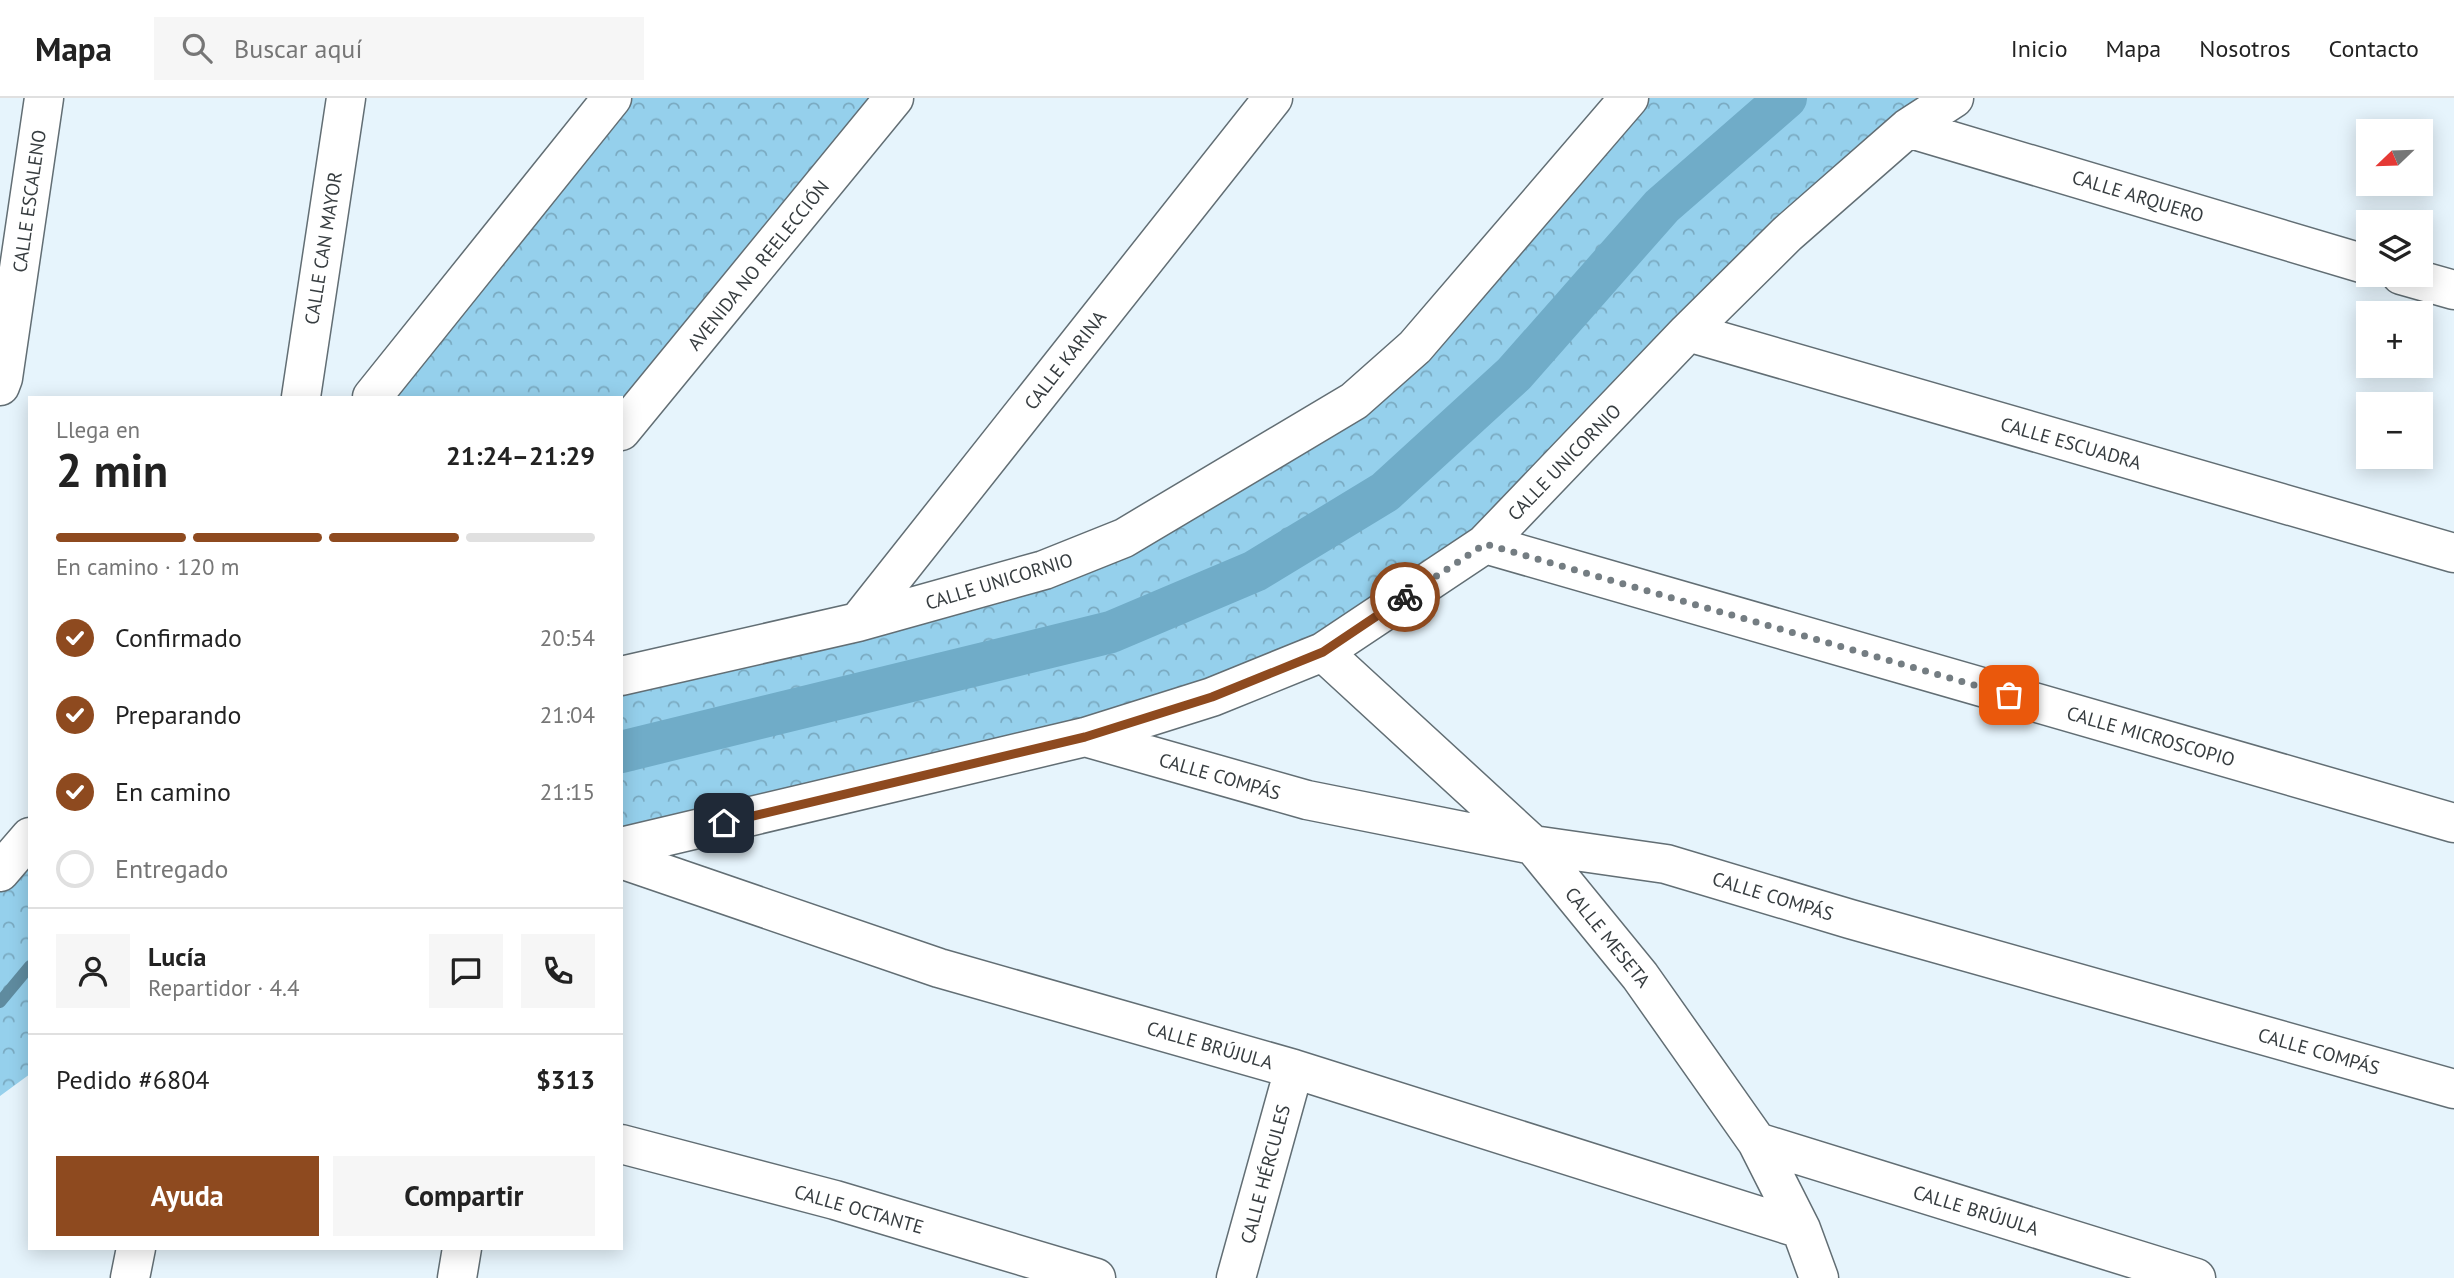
<!DOCTYPE html>
<html lang="es">
<head>
<meta charset="utf-8">
<style>
	body { margin:0; font-family:"PT Sans",sans-serif; background:#f6f6f6; color:#222; height:100vh; display:flex; flex-direction:column; font-size:26px; white-space:nowrap }
	* { box-sizing:border-box; margin:0 }
	p { font-size:23px; color:#767676 }
	.icon { flex:none; width:38px; height:38px; fill:none; stroke:currentColor; stroke-width:2; stroke-linecap:round; stroke-linejoin:round }
	.map { position:relative; flex:1; overflow:hidden }
	.drawer { position:absolute; left:28px; top:298px; width:595px; height:854px; display:flex; flex-direction:column; background:#fff; border-radius:0px; box-shadow:0 4px 18px #0003 }
	.drawer>* { flex:none }
	.needle { width:46px; rotate:247deg }
	.buttons { position:absolute; left:2356px; top:21px; display:grid; gap:14px }
	.buttons a { display:grid; place-items:center; width:77px; height:77px; border-radius:0px; background:#fff; box-shadow:0 4px 18px #0003; font-size:35px }
	.pin { position:absolute; display:grid; place-items:center; width:60px; height:60px; color:#fff; margin:-30px; border-radius:14px; box-shadow:0 4px 10px #0006 }
	.courier { position:absolute; display:grid; place-items:center; width:70px; height:70px; margin:-35px; border:5px solid #8e4a1f; border-radius:50%; background:#fff; color:#222; box-shadow:0 2px 9px #0007 }
	.summary em { font-style:normal; font-weight:800 }
	.summary div { display:flex; flex-direction:column-reverse }
	.summary { display:flex; align-items:center; justify-content:space-between; height:119px; padding:0 28px }
	h1 { font-size:46px; font-weight:800; line-height:52px }
	.bar { display:grid; grid-template-columns:repeat(4,1fr); gap:10px 7px; align-content:center; height:84px; padding:0 28px }
	.bar i { height:9px; border-radius:5px; background:#e0e0e0 }
	.bar .active { background:#8e4a1f }
	.bar p { grid-column:span 4 }
	.line { display:flex; align-items:center; gap:18px; padding:0 28px; border-top:2px solid #e0e0e0 }
	.line div { flex:1 }
	.round { display:grid; place-items:center; flex:none; width:74px; height:74px; border-radius:0px; background:#f6f6f6 }
	ol { padding:0 28px; list-style:none }
	li { display:flex; align-items:center; gap:21px; height:77px }
	li p { margin-inline-start:auto }
	li .icon { padding:7px; border-radius:50%; background:#8e4a1f; color:#fff; stroke-width:4 }
	li:last-child { color:#767676 }
	li i { width:38px; height:38px; border:4px solid #e0e0e0; border-radius:50% }
	.cta { display:flex; gap:14px; margin-top:auto; padding:14px 28px }
	.cta a { flex:1; height:80px; border-radius:0px; background:#8e4a1f; color:#fff; font-size:28px; font-weight:800; line-height:80px; text-align:center }
	.cta a+a { background:#f6f6f6; color:#222 }
	header { display:flex; align-items:center; gap:42px; box-sizing:border-box; height:98px; padding:0 35px; background:#fff; border-bottom:2px solid #e0e0e0 }
	header strong { font-size:33px }
	nav { display:flex; gap:38px; margin-inline-start:auto; font-size:24px }
	.search { width:490px; height:63px; background:#f6f6f6; display:flex; align-items:center; gap:18px; box-sizing:border-box; padding:0 24px; border-radius:0px; color:#767676; font-size:26px }
	.map>svg:first-child { display:block }
	.park { fill:url(#park-crowns) }
	.lines { fill:none; stroke-linecap:round; stroke-linejoin:round }
	.stream { stroke:#5f8b9f; stroke-width:12 }
	.canal { stroke:#70acc8; stroke-width:42 }
	.minor-casing { stroke:#626e74; stroke-width:41 }
	.tertiary-casing { stroke:#626e74; stroke-width:41 }
	.minor { stroke:#fff; stroke-width:38 }
	.tertiary { stroke:#fff; stroke-width:38 }
	.done { stroke:#747d82; stroke-width:7; stroke-dasharray:0 12.6 }
	.route { stroke:#8e4a1f; stroke-width:9 }
	.labels { text-anchor:middle; dominant-baseline:central; stroke-width:6; stroke-linejoin:round; paint-order:stroke }
	.street-label { font-size:19px; fill:#373d40; stroke:#fff }
</style>
</head>
<body>
<header>
<strong>Mapa</strong>
<div class="search"><svg class="icon" aria-label="search" viewBox="0 0 24 24"><circle cx="10" cy="10" r="6"/><path d="M15 15l6 6"/></svg>Buscar aquí</div>
<nav><a>Inicio</a><a>Mapa</a><a>Nosotros</a><a>Contacto</a></nav>
</header>
<div class="map">
<svg width="2454" height="1180" viewBox="0 0 2454 1180">
	<defs>
		<pattern id="park-crowns" width="20" height="18" patternUnits="userSpaceOnUse" patternTransform="scale(1.75)"><rect width="20" height="18" fill="#95d0ec"/><path d="M2 6a3 3 0 1 1 6 0M12 15a3 3 0 1 1 6 0" fill="none" stroke="#7aaac1"/></pattern>
	</defs>
	<rect width="100%" height="100%" fill="#e6f4fc"/>
	<!-- park -->
	<path class="park" d="M612,0h275l-266,329v-30h-249z
		M1629,0h325l-469,446 -162,108 -702,195v-171l423,-106 310,-169z
		M30,739v237l-30,22v-224z"/>
	<g class="lines">
		<!-- stream -->
		<path class="stream" d="M0,904l30,-36"/>
		<!-- canal -->
		<path class="canal" d="M621,654l490,-120 144,-61 130,-79 129,-118 148,-168 124,-108"/>
		<defs>
			<path id="minor" d="M1908,30l460,137
				M2401,177l53,15
				M1688,234l766,221
				M0,288l3,-8 41,-280
				M301,299l45,-299
				M372,299l240,-299
				M1485,446l969,279
				M858,524l415,-524
				M1323,554l210,193 107,131 117,166 44,87 18,49
				M621,578l237,-54 186,-52 80,-32 230,-137 61,-54 214,-249
				M1085,639l222,63 226,45 133,19 184,55 604,170
				M621,749l464,-110 127,-40 111,-45 162,-108 203,-212 99,-98 121,-106 46,-30
				M621,761l318,109 355,101 507,160
				M0,774l30,-35
				M1757,1044l439,136
				M621,1046l214,56 261,78
				M457,1180l5,-30
				M1236,1180l58,-209"/>
			<path id="tertiary" d="M621,333l273,-333
				M130,1180l6,-30"/>
		</defs>
		<!-- minor casing -->
		<use href="#minor" class="minor-casing"/>
		<!-- tertiary casing -->
		<use href="#tertiary" class="tertiary-casing"/>
		<!-- minor -->
		<use href="#minor" class="minor"/>
		<!-- tertiary -->
		<use href="#tertiary" class="tertiary"/>
	</g>
	<g class="lines">
		<!-- done -->
		<path class="done" d="M1405,499l80,-53 524,151"/>
		<!-- route -->
		<path class="route" d="M724,725l361,-86 127,-40 111,-45 82,-55"/>
	</g>
	<g class="labels">
		<!-- street labels -->
		<g class="street-label">
			<text transform="translate(2138 98) rotate(17)">CALLE ARQUERO</text>
			<text transform="translate(29 103) rotate(-82)">CALLE ESCALENO</text>
			<text transform="translate(323 150) rotate(-81)">CALLE CAN MAYOR</text>
			<text transform="translate(758 167) rotate(-51)">AVENIDA NO REELECCIÓN</text>
			<text transform="translate(1065 262) rotate(-52)">CALLE KARINA</text>
			<text transform="translate(2071 345) rotate(16)">CALLE ESCUADRA</text>
			<text transform="translate(1564 364) rotate(-46)">CALLE UNICORNIO</text>
			<text transform="translate(999 483) rotate(-17)">CALLE UNICORNIO</text>
			<text transform="translate(2151 638) rotate(16)">CALLE MICROSCOPIO</text>
			<text transform="translate(1220 678) rotate(16)">CALLE COMPÁS</text>
			<text transform="translate(1773 798) rotate(17)">CALLE COMPÁS</text>
			<text transform="translate(1608 839) rotate(51)">CALLE MESETA</text>
			<text transform="translate(1210 947) rotate(16)">CALLE BRÚJULA</text>
			<text transform="translate(2319 953) rotate(16)">CALLE COMPÁS</text>
			<text transform="translate(1265 1076) rotate(-75)">CALLE HÉRCULES</text>
			<text transform="translate(859 1111) rotate(16)">CALLE OCTANTE</text>
			<text transform="translate(1976 1112) rotate(17)">CALLE BRÚJULA</text>
		</g>
	</g>
</svg>
<div class="buttons">
<a><svg class="needle" viewBox="-14 -14 28 28"><path d="M0-13l5 13h-10z" fill="#e53935"/><path d="M0 13l5-13h-10z" fill="#767676"/></svg></a>
<a><svg class="icon" aria-label="layers" viewBox="0 0 24 24"><path d="M12 4l9 5-9 5-9-5zM3 14l9 5 9-5"/></svg></a>
<a>+</a>
<a>−</a>
</div>
<div class="pin" style="left:2009px;top:597px;background:#ea580c"><svg class="icon" aria-label="bag" viewBox="0 0 24 24"><path d="M5 8h14l-1 12H6zM9 8a3 3 0 0 1 6 0"/></svg></div>
<div class="pin" style="left:724px;top:725px;background:#1f2937"><svg class="icon" aria-label="home" viewBox="0 0 24 24"><path d="M3 11l9-7 9 7M6 9v11h12V9"/></svg></div>
<div class="courier" style="left:1405px;top:499px"><svg class="icon" aria-label="bike" viewBox="0 0 24 24"><circle cx="6" cy="16" r="4"/><circle cx="18" cy="16" r="4"/><path d="M6 16l4-8h5l3 8M10 8l3 8H6M13 5h3"/></svg></div>
<section class="drawer">
<div class="summary"><div><h1>2 min</h1><p>Llega en</p></div><em>21:24–21:29</em></div>
<div class="bar"><i class="active"></i><i class="active"></i><i class="active"></i><i></i><p>En camino · 120 m</p></div>
<ol>
<li><svg class="icon" aria-label="check" viewBox="0 0 24 24"><path d="M5 12l5 5 9-10"/></svg>Confirmado<p>20:54</p></li>
<li><svg class="icon" aria-label="check" viewBox="0 0 24 24"><path d="M5 12l5 5 9-10"/></svg>Preparando<p>21:04</p></li>
<li><svg class="icon" aria-label="check" viewBox="0 0 24 24"><path d="M5 12l5 5 9-10"/></svg>En camino<p>21:15</p></li>
<li><i></i>Entregado</li>
</ol>
<div class="line" style="height:126px"><a class="round"><svg class="icon" aria-label="person" viewBox="0 0 24 24"><circle cx="12" cy="8" r="4"/><path d="M4 21q1-7 8-7t8 7"/></svg></a><div><b>Lucía</b><p>Repartidor · 4.4</p></div><a class="round"><svg class="icon" aria-label="chat" viewBox="0 0 24 24"><path d="M4 5h16v11H9l-5 4z"/></svg></a><a class="round"><svg class="icon" aria-label="phone" viewBox="0 0 24 24"><path d="M5 4h4l2 5-3 2q2 4 5 5l2-3 5 2v4C11 20 4 13 5 4z"/></svg></a></div>
<div class="line" style="height:91px"><div>Pedido #6804</div><b>$313</b></div>
<div class="cta"><a>Ayuda</a><a>Compartir</a></div>
</section>
</div>
</body>
</html>
